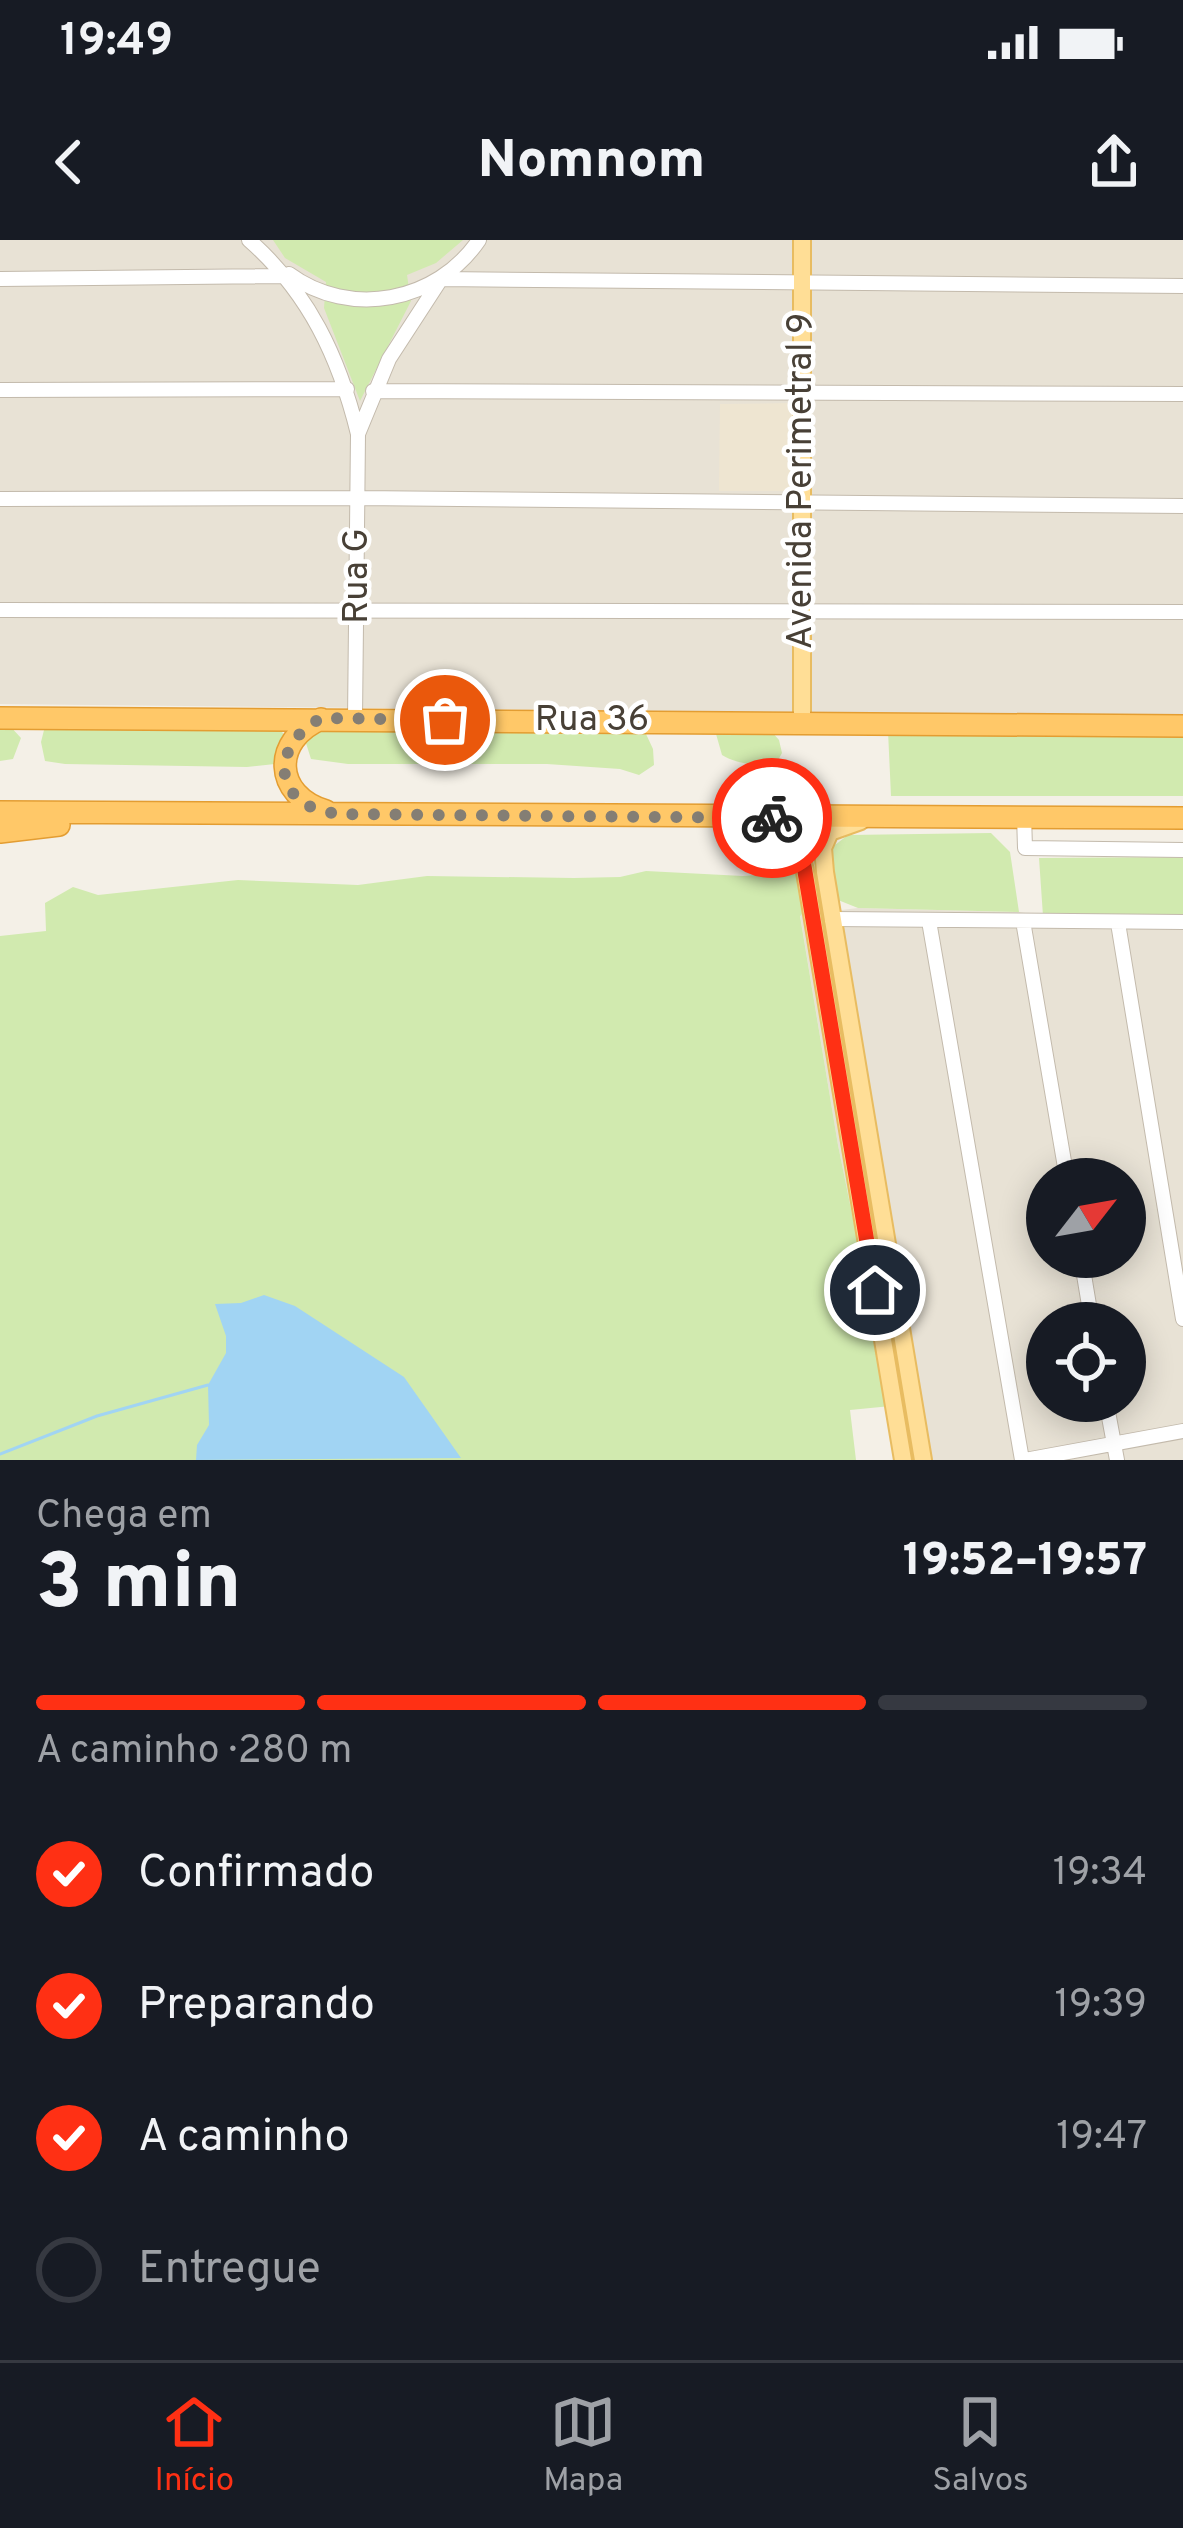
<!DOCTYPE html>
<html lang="pt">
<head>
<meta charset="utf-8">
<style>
	body { margin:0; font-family:Overpass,sans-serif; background:#242831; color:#f1f3f6; height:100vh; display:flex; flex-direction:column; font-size:45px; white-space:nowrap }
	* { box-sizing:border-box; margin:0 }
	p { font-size:39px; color:#9ea1a6 }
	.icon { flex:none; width:66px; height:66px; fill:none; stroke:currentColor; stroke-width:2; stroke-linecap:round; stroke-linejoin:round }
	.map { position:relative; height:1220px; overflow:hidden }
	.sheet { display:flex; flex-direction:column; background:#171b24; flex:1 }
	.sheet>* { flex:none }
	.needle { width:78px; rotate:59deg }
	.fabs { position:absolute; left:1026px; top:918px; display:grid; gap:24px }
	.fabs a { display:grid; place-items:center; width:120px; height:120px; border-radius:50%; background:#171b24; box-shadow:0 6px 30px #0003; font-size:60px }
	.pin { position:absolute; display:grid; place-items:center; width:102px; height:102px; color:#fff; margin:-51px; border:6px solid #fff; border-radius:50%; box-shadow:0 3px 12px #0007 }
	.courier { position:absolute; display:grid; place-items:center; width:120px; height:120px; margin:-60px; border:9px solid #ff3014; border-radius:50%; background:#fff; color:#222; box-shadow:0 3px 15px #0007 }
	.summary em { font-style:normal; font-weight:800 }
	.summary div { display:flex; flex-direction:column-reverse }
	.summary { display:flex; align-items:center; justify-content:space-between; height:204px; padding:0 36px }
	h1 { font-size:78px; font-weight:800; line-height:90px }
	.bar { display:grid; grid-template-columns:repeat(4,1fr); gap:18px 12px; align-content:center; height:144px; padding:0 36px }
	.bar i { height:15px; border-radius:9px; background:#363941 }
	.bar .selected { background:#ff3014 }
	.bar p { grid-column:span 4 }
	ol { padding:0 36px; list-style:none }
	li { display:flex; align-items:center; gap:36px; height:132px }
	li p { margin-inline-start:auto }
	li .icon { padding:12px; border-radius:50%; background:#ff3014; color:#fff; stroke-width:4 }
	li:last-child { color:#9ea1a6 }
	li i { width:66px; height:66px; border:6px solid #363941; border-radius:50% }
	.status { display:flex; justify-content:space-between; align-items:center; height:84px; padding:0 60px; background:#171b24; direction:ltr }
	.status svg { height:33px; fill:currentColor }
	header { display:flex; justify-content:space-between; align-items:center; height:156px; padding:0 36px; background:#171b24; font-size:54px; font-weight:800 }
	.dock { display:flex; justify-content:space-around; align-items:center; height:168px; border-top:3px solid #363941; background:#171b24; font-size:33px; color:#9ea1a6 }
	.dock a { display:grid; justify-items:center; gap:6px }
	.dock .selected { color:#ff3014 }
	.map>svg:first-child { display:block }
	.residential { fill:#e8e2d5; fill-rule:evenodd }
	.education { fill:#eee5d1 }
	.green { fill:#d1eaaf }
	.water { fill:#a1d4f3 }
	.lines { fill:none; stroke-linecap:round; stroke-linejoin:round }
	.stream { stroke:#a1d4f3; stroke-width:3 }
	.minor-casing { stroke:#c3baac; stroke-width:16 }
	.major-casing { stroke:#e8bc61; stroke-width:20 }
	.highway-casing { stroke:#e39d32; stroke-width:24 }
	.minor { stroke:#fff; stroke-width:14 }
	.major { stroke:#ffde96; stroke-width:16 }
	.highway { stroke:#ffc868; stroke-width:21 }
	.done { stroke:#847e74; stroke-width:12; stroke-dasharray:0 21.6 }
	.route { stroke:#ff3014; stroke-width:15 }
	.labels { text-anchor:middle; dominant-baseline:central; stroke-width:9; stroke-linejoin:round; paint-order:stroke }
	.street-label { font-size:36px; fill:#484036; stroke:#fff }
</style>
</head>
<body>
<div class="status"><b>19:49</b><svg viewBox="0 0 49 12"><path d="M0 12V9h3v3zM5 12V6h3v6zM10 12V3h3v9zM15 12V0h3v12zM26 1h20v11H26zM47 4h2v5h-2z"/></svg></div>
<header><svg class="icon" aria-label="back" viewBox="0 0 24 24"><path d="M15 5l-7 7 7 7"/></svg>Nomnom<svg class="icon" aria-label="share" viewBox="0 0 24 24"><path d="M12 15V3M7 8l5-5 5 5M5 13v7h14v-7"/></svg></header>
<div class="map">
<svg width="1183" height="1220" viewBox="0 0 1183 1220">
	<rect width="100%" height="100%" fill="#f4f0e7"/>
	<!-- residential -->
	<path class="residential" d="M0,0h1183v477l-1183,-13z
		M858,668l161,4 24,4 140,-2v546h-287l-5,-54 -53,-261 -38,-230zM1047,939h78v78h-78zM1047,1083h78v78h-78z"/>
	<!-- education -->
	<path class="education" d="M794,163l-1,88h-74l1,-87z"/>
	<!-- green -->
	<path class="green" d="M273,0h190l-27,23 -29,12 4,26 -51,100 -36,-93 2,-26 -41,-24z
		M585,483l61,11 7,15 1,16 -15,10 -19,-6 -73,-5h-199l-37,-5 -6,-19 9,-13z
		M764,483l15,17 3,13 -5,9c-20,4 -38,3 -55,-7l-6,-21 9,-9z
		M8,484l13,14 -8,21 -13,2v-36z
		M279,485l5,11 -9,28 -28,3 -182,-3 -20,-3 -4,-19 4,-16z
		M888,491h295v65h-292z
		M991,593l19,19 9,60 -161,-4 -20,-8 -11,-49 21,-16z
		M1183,617v57l-140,2 -4,-58z
		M646,631l97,5 52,-4 7,6 7,30 -9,8 38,229 53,261 -41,4 6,50h-856v-524l46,-5 -1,-28 28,-16 25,8 140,-15 120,5 69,-9 147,2 46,-1z"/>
	<!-- water -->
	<path class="water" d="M264,1055l31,11 109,71 57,81 -265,2 1,-15 12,-20 -1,-40 18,-32v-17l-11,-32 26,-1z"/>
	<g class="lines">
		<!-- stream -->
		<path class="stream" d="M0,1214l97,-38 111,-31"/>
		<defs>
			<path id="minor" d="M249,0c60,53 90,117 109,194l-3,285
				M289,34c61,45 148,28 190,-34
				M0,39l285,-3
				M0,150l347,-1
				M373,151l810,3
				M358,194l31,-75 52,-80 742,7
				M0,259l359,-1 824,8
				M0,370l1183,2
				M1024,575l1,33 158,2
				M832,679l351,3
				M929,681l93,539
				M1023,681l44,258
				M1118,683l65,396
				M1081,1017l11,66
				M1106,1161l11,59
				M1025,1220l158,-29"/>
			<path id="major" d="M802,0v483
				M772,578l20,11 8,13 103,618
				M861,581l-31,11 -7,16 2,24 98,588"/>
			<path id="highway" d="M0,478l1183,8
				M321,479c-49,21 -48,76 5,92
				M0,572l1183,6
				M0,592l59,-7"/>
		</defs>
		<!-- minor casing -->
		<use href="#minor" class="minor-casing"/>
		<!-- major casing -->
		<use href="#major" class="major-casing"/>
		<!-- highway casing -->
		<use href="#highway" class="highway-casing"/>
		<!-- minor -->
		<use href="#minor" class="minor"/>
		<!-- major -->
		<use href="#major" class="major"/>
		<!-- highway -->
		<use href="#highway" class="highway"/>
	</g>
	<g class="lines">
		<!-- done -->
		<path class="done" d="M445,480l-123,-2c-35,16 -56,62 -15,87 7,4 20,6 28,9l437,4"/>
		<!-- route -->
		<path class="route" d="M772,578l20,11 8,13 75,448"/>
	</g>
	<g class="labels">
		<!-- street labels -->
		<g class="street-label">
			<text transform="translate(802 241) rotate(-90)">Avenida Perimetral 9</text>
			<text transform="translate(358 336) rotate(-90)">Rua G</text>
			<text x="592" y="481">Rua 36</text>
		</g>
	</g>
</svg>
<div class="fabs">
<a><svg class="needle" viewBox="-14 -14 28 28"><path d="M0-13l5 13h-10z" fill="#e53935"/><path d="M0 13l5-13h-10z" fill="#9ea1a6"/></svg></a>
<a><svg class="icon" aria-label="locate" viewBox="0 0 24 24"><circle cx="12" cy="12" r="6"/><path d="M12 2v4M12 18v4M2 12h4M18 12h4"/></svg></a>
</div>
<div class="pin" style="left:445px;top:480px;background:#ea580c"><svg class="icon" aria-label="bag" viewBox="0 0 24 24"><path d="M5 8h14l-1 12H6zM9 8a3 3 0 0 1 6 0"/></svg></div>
<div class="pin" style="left:875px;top:1050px;background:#1f2937"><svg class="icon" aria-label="home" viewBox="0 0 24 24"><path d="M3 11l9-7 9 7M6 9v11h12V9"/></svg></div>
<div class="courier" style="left:772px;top:578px"><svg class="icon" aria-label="bike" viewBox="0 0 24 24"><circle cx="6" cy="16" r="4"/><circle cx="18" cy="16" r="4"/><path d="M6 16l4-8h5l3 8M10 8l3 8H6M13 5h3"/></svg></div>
</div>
<section class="sheet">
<div class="summary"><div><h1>3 min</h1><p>Chega em</p></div><em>19:52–19:57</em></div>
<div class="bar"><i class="selected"></i><i class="selected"></i><i class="selected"></i><i></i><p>A caminho · 280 m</p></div>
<ol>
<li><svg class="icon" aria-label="check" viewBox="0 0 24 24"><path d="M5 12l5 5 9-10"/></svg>Confirmado<p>19:34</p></li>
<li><svg class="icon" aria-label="check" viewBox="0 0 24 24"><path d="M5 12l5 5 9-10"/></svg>Preparando<p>19:39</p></li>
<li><svg class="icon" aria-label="check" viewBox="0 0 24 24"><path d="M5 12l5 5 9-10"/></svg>A caminho<p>19:47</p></li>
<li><i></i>Entregue</li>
</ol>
</section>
<nav class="dock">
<a class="selected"><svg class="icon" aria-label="home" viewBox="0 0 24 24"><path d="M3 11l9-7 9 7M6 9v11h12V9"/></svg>Início</a>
<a><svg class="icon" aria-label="map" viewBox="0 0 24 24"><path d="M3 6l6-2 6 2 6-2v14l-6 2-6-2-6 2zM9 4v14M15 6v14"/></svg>Mapa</a>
<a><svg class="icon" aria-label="saved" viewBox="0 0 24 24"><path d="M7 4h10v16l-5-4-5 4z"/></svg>Salvos</a>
</nav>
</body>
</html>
